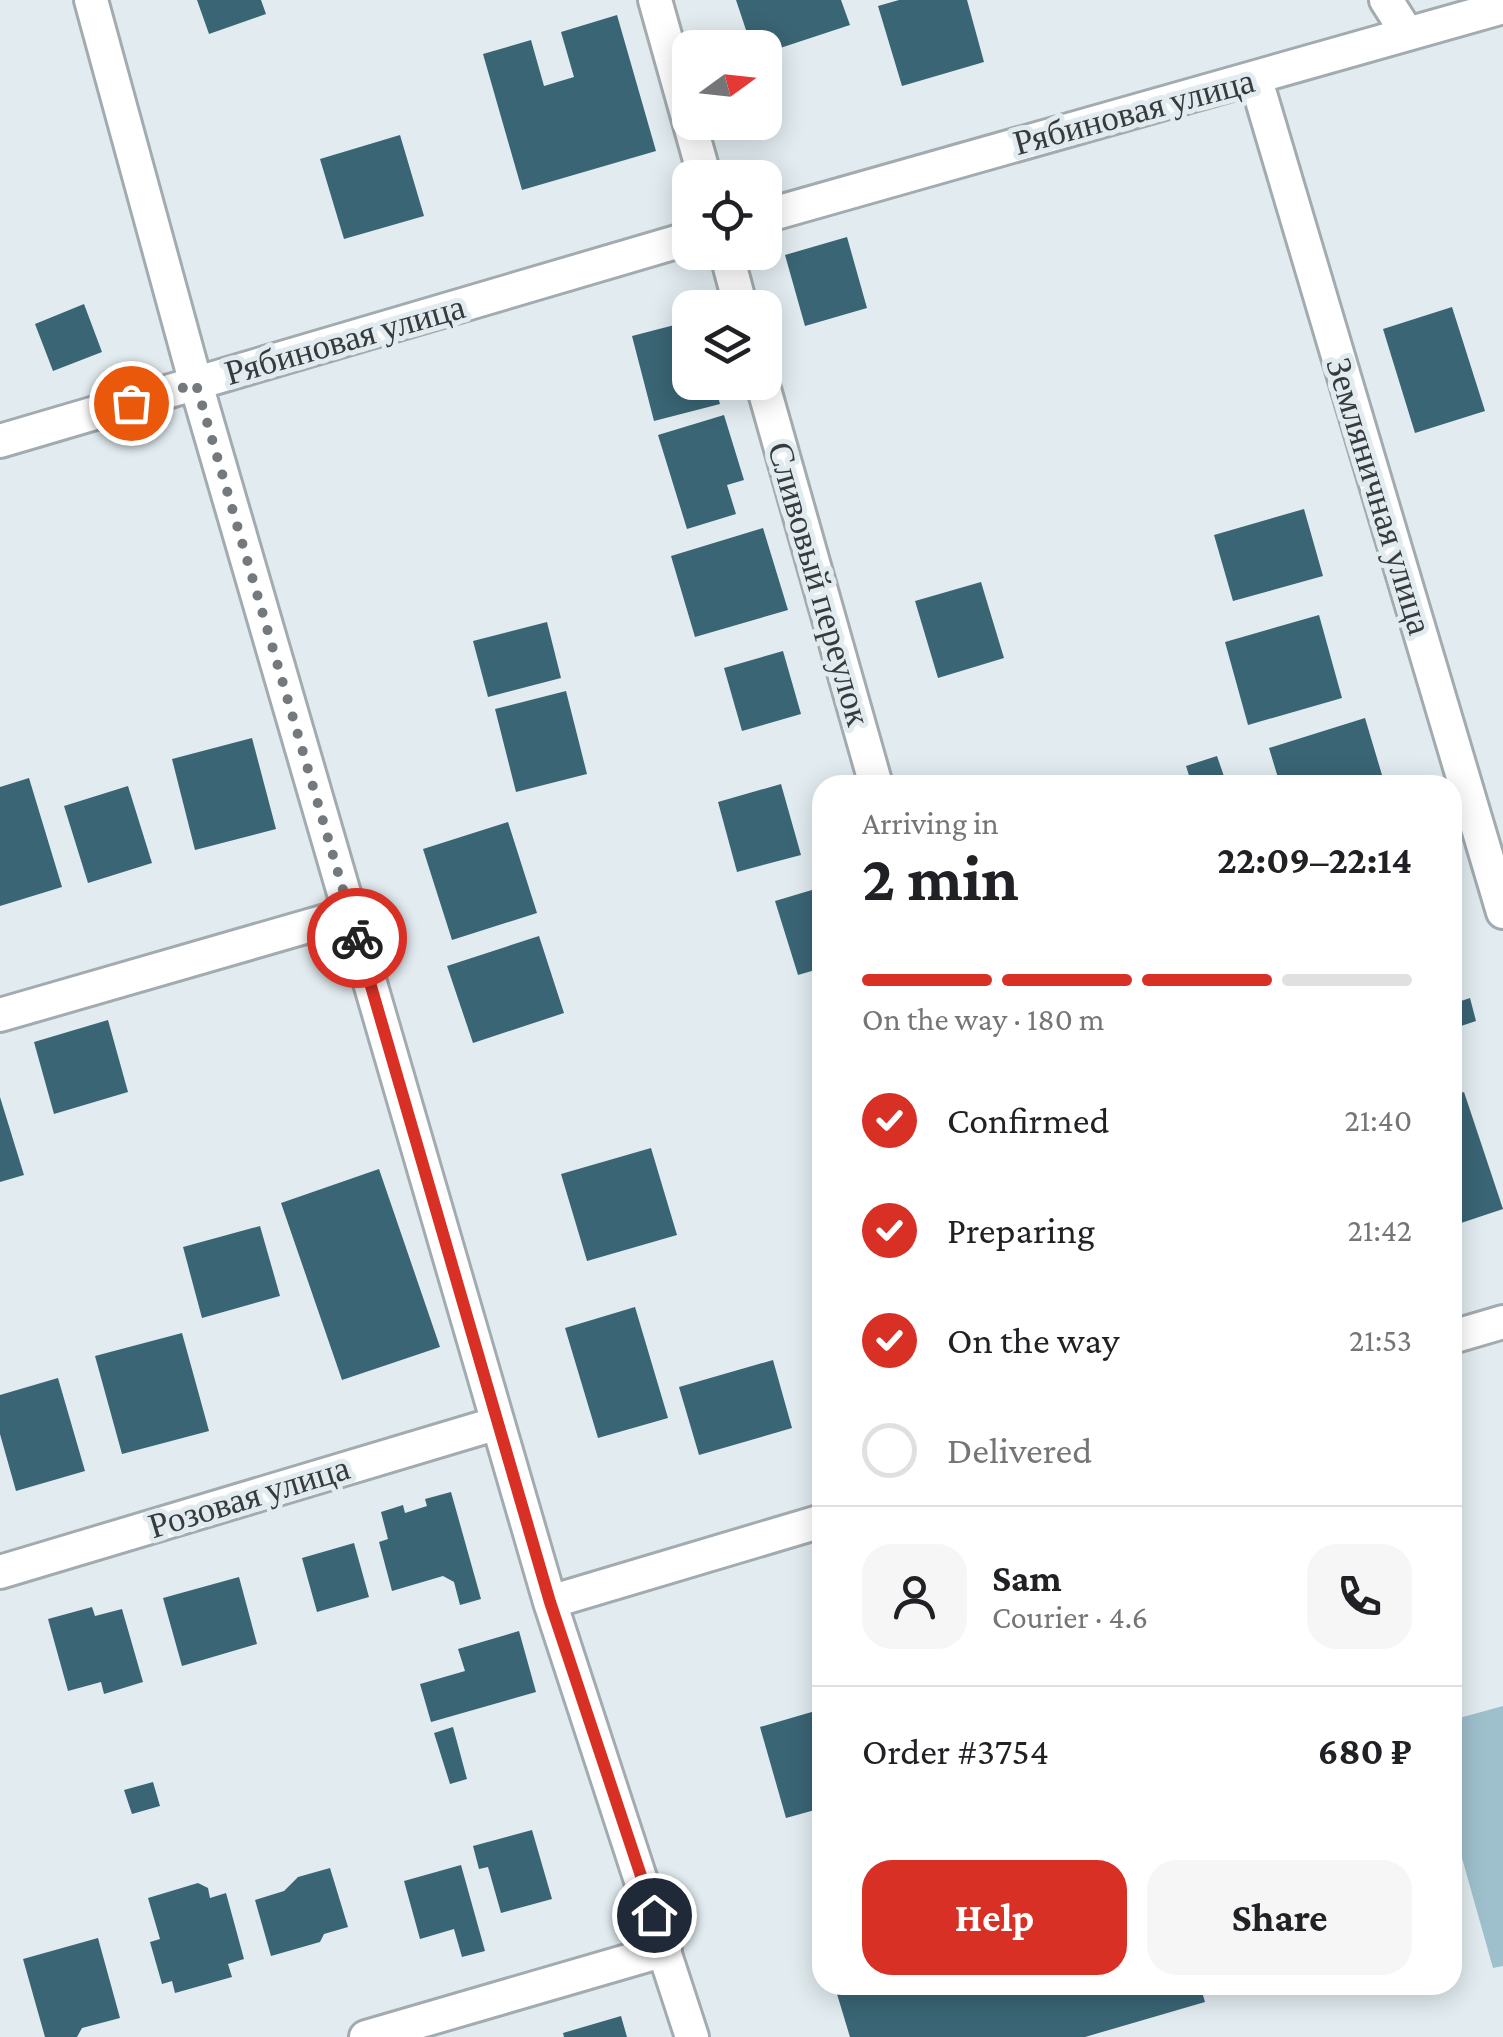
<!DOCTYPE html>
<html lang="en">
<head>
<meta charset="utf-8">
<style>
	body { margin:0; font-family:"Crimson Pro",serif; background:#f6f6f6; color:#202124; height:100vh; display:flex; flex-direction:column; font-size:38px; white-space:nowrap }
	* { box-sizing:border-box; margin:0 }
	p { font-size:32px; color:#757577 }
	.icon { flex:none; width:55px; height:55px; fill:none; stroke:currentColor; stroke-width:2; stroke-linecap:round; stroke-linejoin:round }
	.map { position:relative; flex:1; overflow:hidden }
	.sheet { position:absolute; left:812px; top:775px; width:650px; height:1220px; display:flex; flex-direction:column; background:#fff; border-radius:30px; box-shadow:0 5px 25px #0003 }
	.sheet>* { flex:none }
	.needle { width:65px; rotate:75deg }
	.buttons { position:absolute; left:672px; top:30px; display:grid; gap:20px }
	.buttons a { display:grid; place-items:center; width:110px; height:110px; border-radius:20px; background:#fff; box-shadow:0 5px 25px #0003; font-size:50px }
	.pin { position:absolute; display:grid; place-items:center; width:85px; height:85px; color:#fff; margin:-42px; border:5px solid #fff; border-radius:50%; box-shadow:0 2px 10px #0007 }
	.courier { position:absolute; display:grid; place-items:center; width:100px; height:100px; margin:-50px; border:8px solid #d93025; border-radius:50%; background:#fff; color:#222; box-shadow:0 2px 12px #0007 }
	.head em { font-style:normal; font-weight:700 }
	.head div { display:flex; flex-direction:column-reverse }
	.head { display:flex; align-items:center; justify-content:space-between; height:170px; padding:0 50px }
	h1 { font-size:65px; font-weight:700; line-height:75px }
	.bar { display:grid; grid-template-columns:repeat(4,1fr); gap:15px 10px; align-content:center; height:120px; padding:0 50px }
	.bar i { height:12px; border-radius:8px; background:#e0e0e0 }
	.bar .current { background:#d93025 }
	.bar p { grid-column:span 4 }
	.line { display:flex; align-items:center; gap:25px; padding:0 50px; border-top:2px solid #e0e0e0 }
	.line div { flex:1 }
	.round { display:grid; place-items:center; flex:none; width:105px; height:105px; border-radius:30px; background:#f6f6f6 }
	ol { padding:0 50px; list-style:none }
	li { display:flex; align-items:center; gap:30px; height:110px }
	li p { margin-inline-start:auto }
	li .icon { padding:10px; border-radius:50%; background:#d93025; color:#fff; stroke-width:4 }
	li:last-child { color:#757577 }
	li i { width:55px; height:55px; border:5px solid #e0e0e0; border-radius:50% }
	.action { display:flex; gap:20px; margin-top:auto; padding:20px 50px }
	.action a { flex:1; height:115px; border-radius:30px; background:#d93025; color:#fff; font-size:40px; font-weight:700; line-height:115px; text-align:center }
	.action a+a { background:#f6f6f6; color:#202124 }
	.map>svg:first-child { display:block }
	.green { fill:#9ec0cd }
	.building { fill:#3a6574 }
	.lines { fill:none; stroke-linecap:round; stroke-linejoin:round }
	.street-casing { stroke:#a2abaf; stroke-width:38 }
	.street { stroke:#fff; stroke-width:32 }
	.done { stroke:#73797c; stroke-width:10; stroke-dasharray:0 18 }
	.route { stroke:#d93025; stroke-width:12 }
	.labels { text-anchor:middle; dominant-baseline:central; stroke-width:10; stroke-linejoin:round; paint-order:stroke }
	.street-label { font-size:35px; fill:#373b3d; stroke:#e2ecf0 }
</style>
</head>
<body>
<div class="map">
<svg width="1503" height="2037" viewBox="0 0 1503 2037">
	<rect width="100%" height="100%" fill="#e2ecf0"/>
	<!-- green -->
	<path class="green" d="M1503,1706v260l-10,2 -40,-142 -1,-106z"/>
	<!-- building -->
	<path class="building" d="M197,0h64l5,14 -57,20z
		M736,0h105l9,25 -85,28v-5h-13z
		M899,0h68l17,62 -82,24 -24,-80z
		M617,15l39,136 -134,39 -39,-136 48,-14 13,46 30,-9 -13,-45z
		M400,135l24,81 -80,23 -24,-80z
		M847,237l20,71 -62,18 -20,-71z
		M84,304l18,48 -49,19 -18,-47z
		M1452,307l33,104 -70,22 -32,-104z
		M690,321v61h24l6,22 -66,17 -22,-85z
		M724,415l20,65 -17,5 9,29 -49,15 -29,-94z
		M1304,509l19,67 -90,25 -19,-66z
		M763,528l25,82 -93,27 -24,-81z
		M981,582l23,76 -66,20 -23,-77z
		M1319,615l23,83 -94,27 -23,-83z
		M547,622l14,56 -73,19 -15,-56z
		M783,651l18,63 -59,17 -18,-63z
		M566,691l21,83 -71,18 -21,-83z
		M1365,718l20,67h-116l10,-4 -10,-33z
		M252,738l24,91 -81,21 -23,-91z
		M1217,756l10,29h-35l-6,-19z
		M29,778l33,109 -62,19v-119z
		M781,784l20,71 -64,17 -19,-70z
		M128,786l24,77 -64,20 -24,-77z
		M508,822l29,91 -85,27 -29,-91z
		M822,887v81l-24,7 -23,-74z
		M539,936l25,77 -91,30 -26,-77z
		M1470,998l6,23 -24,8v-25z
		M108,1020l20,72 -74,22 -20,-72z
		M1464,1092l39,117 -51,17v-130z
		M0,1097l24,78 -24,7z
		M651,1148l26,87 -90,26 -26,-87z
		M379,1169l61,178 -98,33 -61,-177z
		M260,1226l20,70 -78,22 -19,-71z
		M635,1307l33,111 -70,20 -33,-110z
		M182,1333l27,98 -87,23 -27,-98z
		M773,1360l19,68 -93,27 -20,-68z
		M58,1378l27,93 -69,20 -16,-57v-39z
		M451,1492l30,107 -21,6 -6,-23 -11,-6 -51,15 -13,-49 9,-3 -7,-27 22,-7 2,8 22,-7 -2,-7z
		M354,1543l15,54 -52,15 -15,-54z
		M239,1577l18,67 -75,22 -19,-68z
		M92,1607l3,9 27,-7 21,73 -39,12 -3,-12 -33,9 -20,-72z
		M519,1631l17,61 -105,30 -11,-38 45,-13 -7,-22z
		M822,1709v99l-36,10 -26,-91z
		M453,1727l14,52 -17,5 -16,-51z
		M153,1782l7,24 -28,8 -8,-24z
		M532,1830l20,69 -51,14 -13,-46 -9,2 -6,-23z
		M461,1865l24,86 -23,6 -8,-28 -34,10 -16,-58z
		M330,1868l18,59 -24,7 -4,8 -49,14 -16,-56 29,-9 14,-14z
		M198,1883l10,5 2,10 16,-5 18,66 -16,5 4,13 -57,16 -3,-12 -10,3 -12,-42 10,-3 -12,-41z
		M98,1938l22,80 -38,10 -5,9h-32l-22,-78z
		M869,1985h331l5,17 -120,35h-235l-13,-43z
		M621,2016l6,21h-63l-1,-4z"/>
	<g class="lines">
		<defs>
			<path id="street" d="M91,0l105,384 354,1218 142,435
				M655,0l50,178
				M1386,0l21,33
				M1256,80l247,832
				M765,216l738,-209
				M726,252l15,56
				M762,382l114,403
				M0,441l690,-203
				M0,1015l350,-101
				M1452,1337l51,-15
				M0,1572l498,-149
				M550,1602l272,-81
				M366,2037l299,-87"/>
		</defs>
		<!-- street casing -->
		<use href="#street" class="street-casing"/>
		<!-- street -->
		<use href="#street" class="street"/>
	</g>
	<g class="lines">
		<!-- done -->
		<path class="done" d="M131,403l65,-19 161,554"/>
		<!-- route -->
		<path class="route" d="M357,938l193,664 104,313"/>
	</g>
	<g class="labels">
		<!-- street labels -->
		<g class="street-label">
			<text transform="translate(1134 112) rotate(-15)">Рябиновая улица</text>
			<text transform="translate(345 340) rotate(-16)">Рябиновая улица</text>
			<text transform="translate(1379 496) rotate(73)">Земляничная улица</text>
			<text transform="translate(819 584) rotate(74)">Сливовый переулок</text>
			<text transform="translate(249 1497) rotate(-17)">Розовая улица</text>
		</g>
	</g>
</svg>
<div class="buttons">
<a><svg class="needle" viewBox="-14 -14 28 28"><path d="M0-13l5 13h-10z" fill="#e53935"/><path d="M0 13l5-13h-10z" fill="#757577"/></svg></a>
<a><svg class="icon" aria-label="locate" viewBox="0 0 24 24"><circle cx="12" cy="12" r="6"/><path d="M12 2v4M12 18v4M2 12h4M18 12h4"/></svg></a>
<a><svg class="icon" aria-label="layers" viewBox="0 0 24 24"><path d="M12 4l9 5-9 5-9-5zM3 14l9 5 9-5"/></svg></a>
</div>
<div class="pin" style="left:131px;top:403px;background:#ea580c"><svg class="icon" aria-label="bag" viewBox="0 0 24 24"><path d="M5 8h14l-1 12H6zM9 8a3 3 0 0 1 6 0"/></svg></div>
<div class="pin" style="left:654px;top:1915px;background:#1f2937"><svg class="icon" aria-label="home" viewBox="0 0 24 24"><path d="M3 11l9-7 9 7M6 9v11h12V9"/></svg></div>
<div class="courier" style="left:357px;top:938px"><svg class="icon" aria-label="bike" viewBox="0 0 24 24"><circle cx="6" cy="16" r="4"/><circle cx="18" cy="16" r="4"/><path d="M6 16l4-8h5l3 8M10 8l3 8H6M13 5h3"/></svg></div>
<section class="sheet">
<div class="head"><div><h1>2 min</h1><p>Arriving in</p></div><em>22:09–22:14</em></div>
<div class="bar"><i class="current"></i><i class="current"></i><i class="current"></i><i></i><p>On the way · 180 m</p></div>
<ol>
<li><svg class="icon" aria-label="check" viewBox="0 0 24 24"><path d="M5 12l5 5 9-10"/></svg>Confirmed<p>21:40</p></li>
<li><svg class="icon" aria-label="check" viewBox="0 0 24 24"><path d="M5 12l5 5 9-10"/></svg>Preparing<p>21:42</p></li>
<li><svg class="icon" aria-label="check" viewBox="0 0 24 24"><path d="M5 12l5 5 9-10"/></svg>On the way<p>21:53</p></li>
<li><i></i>Delivered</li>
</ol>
<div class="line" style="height:180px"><a class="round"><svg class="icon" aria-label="person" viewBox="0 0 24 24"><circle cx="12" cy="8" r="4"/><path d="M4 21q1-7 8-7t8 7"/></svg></a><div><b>Sam</b><p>Courier · 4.6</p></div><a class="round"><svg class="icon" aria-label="phone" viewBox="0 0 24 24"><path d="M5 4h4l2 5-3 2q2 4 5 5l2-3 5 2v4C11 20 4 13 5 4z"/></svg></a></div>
<div class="line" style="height:130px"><div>Order #3754</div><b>680 ₽</b></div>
<div class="action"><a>Help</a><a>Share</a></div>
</section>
</div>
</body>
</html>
